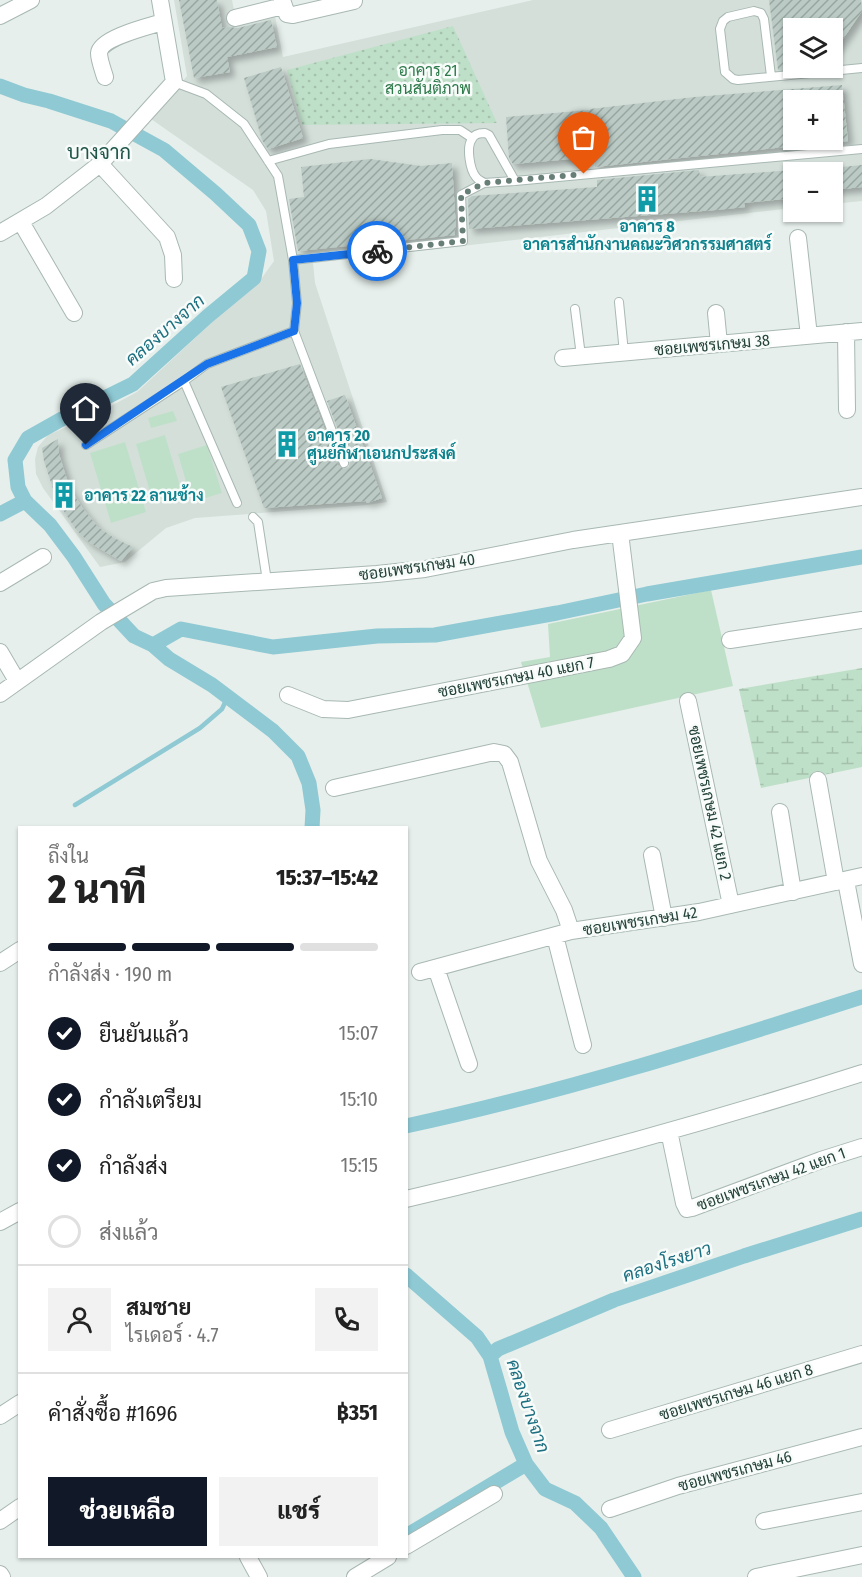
<!DOCTYPE html>
<html lang="th">
<head>
<meta charset="utf-8">
<style>
	body { margin:0; font-family:"Fira Sans Condensed",Sarabun,sans-serif; background:#f2f2f2; color:#222; height:100vh; display:flex; flex-direction:column; font-size:22px; white-space:nowrap }
	* { box-sizing:border-box; margin:0 }
	p { font-size:20px; color:#767676 }
	.icon { flex:none; width:33px; height:33px; fill:none; stroke:currentColor; stroke-width:2; stroke-linecap:round; stroke-linejoin:round }
	.map { position:relative; flex:1; overflow:hidden }
	.drawer { position:absolute; left:18px; top:826px; width:390px; height:732px; display:flex; flex-direction:column; background:#fff; border-radius:0px; box-shadow:0 2px 4px #0004 }
	.drawer>* { flex:none }
	.controls { position:absolute; left:783px; top:18px; display:grid; gap:12px }
	.controls a { display:grid; place-items:center; width:60px; height:60px; border-radius:0px; background:#fff; box-shadow:0 2px 4px #0004; font-size:30px }
	.pin { position:absolute; display:grid; place-items:center; width:51px; height:51px; color:#fff; margin:-62px -26px; border-radius:50% 50% 50% 0; rotate:-45deg; box-shadow:0 0 6px #0007 }
	.pin .icon { rotate:45deg }
	.courier { position:absolute; display:grid; place-items:center; width:60px; height:60px; margin:-30px; border:4px solid #1a73e8; border-radius:50%; background:#fff; color:#222; box-shadow:0 2px 8px #0007 }
	.overview em { font-style:normal; font-weight:800 }
	.overview div { display:flex; flex-direction:column-reverse }
	.overview { display:flex; align-items:center; justify-content:space-between; height:102px; padding:0 30px }
	h1 { font-size:39px; font-weight:800; line-height:45px }
	.bar { display:grid; grid-template-columns:repeat(4,1fr); gap:9px 6px; align-content:center; height:72px; padding:0 30px }
	.bar i { height:8px; border-radius:4px; background:#e0e0e0 }
	.bar .on { background:#111827 }
	.bar p { grid-column:span 4 }
	.line { display:flex; align-items:center; gap:15px; padding:0 30px; border-top:2px solid #e0e0e0 }
	.line div { flex:1 }
	.round { display:grid; place-items:center; flex:none; width:63px; height:63px; border-radius:0px; background:#f2f2f2 }
	ol { padding:0 30px; list-style:none }
	li { display:flex; align-items:center; gap:18px; height:66px }
	li p { margin-inline-start:auto }
	li .icon { padding:6px; border-radius:50%; background:#111827; color:#fff; stroke-width:4 }
	li:last-child { color:#767676 }
	li i { width:33px; height:33px; border:3px solid #e0e0e0; border-radius:50% }
	.action { display:flex; gap:12px; margin-top:auto; padding:12px 30px }
	.action a { flex:1; height:69px; border-radius:0px; background:#111827; color:#fff; font-size:24px; font-weight:800; line-height:69px; text-align:center }
	.action a+a { background:#f2f2f2; color:#222 }
	.map>svg:first-child { display:block }
	.built { fill:#d4dfda; fill-rule:evenodd }
	.grass { fill:#bfe0c8 }
	.wetland { fill:url(#wetland-marsh) }
	.park { fill:url(#park-dots) }
	.lines { fill:none; stroke-linecap:round; stroke-linejoin:round }
	.stream { stroke:#8ec9d4; stroke-width:4.5 }
	.canal { stroke:#8ec9d4; stroke-width:15 }
	.building { fill:url(#building-hatch); filter:url(#shadow) }
	.lane-casing { stroke:#a8b8b2; stroke-width:10 }
	.street-casing { stroke:#a8b8b2; stroke-width:18 }
	.lane { stroke:#fff; stroke-width:8 }
	.street { stroke:#fff; stroke-width:16 }
	.done { stroke:#687f78; stroke-width:6; stroke-dasharray:0 10.8 }
	.route { stroke:#1a73e8; stroke-width:8 }
	.labels { text-anchor:middle; dominant-baseline:central; stroke-width:5; stroke-linejoin:round; paint-order:stroke }
	.park-label { font-size:16px; fill:#2d7a4b; stroke:#f7fbf9 }
	.culture-label { font-size:16px; font-weight:bold; fill:#0d838f; stroke:#f7fbf9; text-anchor:start }
	.street-label { font-size:16px; fill:#24423a; stroke:#f7fbf9 }
	.water-label { font-size:18px; font-style:italic; fill:#1c6f80; stroke:#f7fbf9 }
	.quarter-label { font-size:20px; fill:#1f5548; stroke:#f7fbf9 }
</style>
</head>
<body>
<div class="map">
<svg width="862" height="1577" viewBox="0 0 862 1577">
	<defs>
		<pattern id="wetland-marsh" width="20" height="14" patternUnits="userSpaceOnUse" patternTransform="scale(1.5)"><rect width="20" height="14" fill="#bfe0c8"/><path d="M1 5h8M5 5V1M11 12h8M15 12V8" fill="none" stroke="#a4c1ad"/></pattern>
		<pattern id="park-dots" width="8" height="8" patternUnits="userSpaceOnUse" patternTransform="scale(1.5)"><rect width="8" height="8" fill="#bfe0c8"/><path d="M2 2h.1M6 6h.1" fill="none" stroke="#a4c1ad" stroke-width="1.8" stroke-linecap="round"/></pattern>
		<pattern id="building-hatch" width="6" height="6" patternUnits="userSpaceOnUse" patternTransform="scale(1.5)"><rect width="6" height="6" fill="#bbcac4"/><path d="M-1 1l2-2M0 6l6-6M5 7l2-2" fill="none" stroke="#98a6a0"/></pattern>
		<filter id="shadow"><feDropShadow dx="5" dy="5" stdDeviation="3" flood-color="#0004"/></filter>
	</defs>
	<rect width="100%" height="100%" fill="#e6efeb"/>
	<!-- built -->
	<path class="built" d="M174,0h58l3,15 38,-9 10,51 250,-57h329v201l-29,3 -1,-32h-38l-1,36 -480,55 2,20 72,219 -20,3 -172,13 -29,10 -41,34 -25,5 -57,-79 -7,-14 -1,-15 3,-12 10,-12 48,-21 41,-22 85,-79 37,-31 15,-21 -8,-50 -13,-21 -102,-71 36,-43zM794,28h38v40h-38zM794,100h38v40h-38z"/>
	<!-- grass -->
	<path class="grass" d="M173,411l4,10 -26,7 -3,-10z
		M165,435l17,58 -29,9 -17,-58z
		M125,442l21,70 -35,11 -21,-70z
		M207,445l15,48 -30,9 -14,-48z
		M711,590l22,96 -192,42 -20,-66 29,-5 -2,-33z"/>
	<!-- wetland -->
	<path class="wetland" d="M862,668v99l-101,21 -22,-99z"/>
	<!-- park -->
	<path class="park" d="M453,26l44,97 -195,2 -15,-55z"/>
	<g class="lines">
		<!-- stream -->
		<path class="stream" d="M75,805l125,-77 22,-19 5,-11"/>
		<!-- canal -->
		<path class="canal" d="M0,86l24,9 25,6 62,20 53,29 52,44 33,31 10,26 -5,27 -46,38 -75,68 -73,36 -32,18 -13,22 3,27 7,14 25,24 24,32 30,47 30,32 19,9 16,14 43,26 61,46 25,25 11,27 4,27 -1,18
			M0,514l25,-13
			M153,645l28,-16 92,18 104,-11 58,-1 122,-22 90,-19 215,-37
			M406,1126c155,-33 306,-81 456,-129
			M406,1275l71,62 13,19 22,76 14,32 19,25 30,14 26,25 33,49
			M490,1356l8,-7 116,-49 130,-44 118,-37
			M406,1536l120,-72"/>
	</g>
	<!-- building -->
	<path class="building" d="M179,0h38l5,28 7,-1 9,1 33,-8 6,27 -50,10 3,15 -36,6z
		M769,0h92l1,11 -30,44v-27h-38v40l-16,2z
		M281,67l22,71 -35,11 -6,-9 -18,-62z
		M842,85l6,56 -16,2v-43h-38v46l-199,21 -1,-10 -81,7 -4,-6 -3,-41 84,-7v-1l105,-12z
		M370,159l51,7 31,-3 4,67h-2l1,5 -157,16 -9,-52 15,-2 -3,-30z
		M862,165v22l-30,3v-22z
		M699,170l1,7 94,-7v28l-50,5 1,4 -30,3 -246,19 -1,-30 4,-3 125,-9v-7z
		M300,364l38,101 6,4 5,-2 1,-6 -23,-60 18,-6 37,103 -15,5 -1,-2 -102,7 -43,-121z
		M58,439l1,15 11,35 14,21 14,17 16,11 19,9 -12,14 -31,-18 -13,-12 -20,-30 -13,-40 -2,-13z"/>
	<g class="lines">
		<defs>
			<path id="lane" d="M771,76l-7,-57 -3,-6 -7,-2 -26,6 -5,4 -3,8 5,43 8,7 5,1 124,-12
				M174,82l32,12 38,30 34,52 15,84 4,43 -3,28 -87,33 -23,17 53,122
				M268,161l61,-17 113,-14h18l12,8
				M515,181l-26,-46 -4,-2c-5,0 -11,1 -13,6 -6,8 -2,31 4,38 2,3 6,4 8,6l31,-2 347,-32
				M293,260l170,-19 -2,-46 23,-12
				M619,302l5,51
				M575,309l6,47
				M294,331l50,132
				M86,445l98,-64
				M253,517l5,5 9,59"/>
			<path id="street" d="M282,0l5,14 6,1 61,-14
				M0,16l31,-16
				M235,18l48,-12
				M105,77c-2,-7 -6,-17 -6,-24 1,-15 51,-27 64,-31
				M100,164l67,73 6,18 1,24
				M21,222l53,91
				M0,233l46,-27 54,-42 74,-82 -14,-82
				M798,238l11,98
				M716,313l3,31
				M846,332l1,78
				M563,358l299,-27
				M0,583l43,-26
				M730,640l132,-20
				M0,652l17,29
				M0,694l101,-72 52,-31 13,-3 211,-14 48,-5 148,-29 289,-43
				M288,695l35,14 25,1 261,-51 13,-5 11,-16 -13,-105
				M688,701l43,204
				M818,780l18,102
				M334,788l160,-36 10,2 6,8 29,99 25,49 7,21
				M780,812l13,80
				M652,855l12,63
				M846,881l16,83
				M555,936l28,109
				M0,963l20,-13
				M436,968l33,96
				M420,972l151,-41 128,-19 163,-36
				M669,1131l15,72 3,6 5,-1 129,-48 41,-13
				M406,1199c154,-36 306,-78 456,-126
				M0,1222l20,-11
				M0,1416l20,-13
				M610,1430l252,-76
				M610,1509l68,-23 184,-49
				M0,1521l20,-14
				M764,1521l98,-19
				M406,1546l88,-52
				M248,1557l11,20
				M0,1574l2,3
				M355,1577l33,-20
				M756,1577l106,-22"/>
		</defs>
		<!-- lane casing -->
		<use href="#lane" class="lane-casing"/>
		<!-- street casing -->
		<use href="#street" class="street-casing"/>
		<!-- lane -->
		<use href="#lane" class="lane"/>
		<!-- street -->
		<use href="#street" class="street"/>
	</g>
	<g class="lines">
		<!-- done -->
		<path class="done" d="M377,251l86,-10 -2,-46 23,-12 100,-9"/>
		<!-- route -->
		<path class="route" d="M86,445l121,-81 87,-33 3,-28 -4,-43 84,-9"/>
	</g>
	<!-- icons -->
	<defs>
		<symbol id="building-bare" viewBox="-9 -9 18 18"><path d="M-4-6H4V6H1V3H-1V6H-4ZM-2.5-4.3h1.7v1.8h-1.7ZM.8-4.3h1.7v1.8H.8ZM-2.5-1h1.7V.8h-1.7ZM.8-1h1.7V.8H.8Z" fill="#0f9aa8" stroke="#f7fbf9" stroke-width="2.5" paint-order="stroke"/></symbol>
	</defs>
	<g fill-rule="evenodd">
		<use href="#building-bare" x="628" y="180" width="38" height="38"/>
		<use href="#building-bare" x="268" y="425" width="38" height="38"/>
		<use href="#building-bare" x="45" y="476" width="38" height="38"/>
	</g>
	<g class="labels">
		<!-- park labels -->
		<g class="park-label">
			<text x="428" y="70">อาคาร 21<tspan x="428" dy="18">สวนสันติภาพ</tspan></text>
		</g>
		<!-- culture labels -->
		<g class="culture-label">
			<text x="647" y="226" text-anchor="middle">อาคาร 8<tspan x="647" dy="18">อาคารสำนักงานคณะวิศวกรรมศาสตร์</tspan></text>
			<text x="307" y="435">อาคาร 20<tspan x="307" dy="18">ศูนย์กีฬาเอนกประสงค์</tspan></text>
			<text x="84" y="495">อาคาร 22 ลานช้าง</text>
		</g>
		<!-- street labels -->
		<g class="street-label">
			<text transform="translate(712 345) rotate(-5)">ซอยเพชรเกษม 38</text>
			<text transform="translate(417 567) rotate(-8)">ซอยเพชรเกษม 40</text>
			<text transform="translate(516 677) rotate(-11)">ซอยเพชรเกษม 40 แยก 7</text>
			<text transform="translate(710 803) rotate(78)">ซอยเพชรเกษม 42 แยก 2</text>
			<text transform="translate(640 921) rotate(-9)">ซอยเพชรเกษม 42</text>
			<text transform="translate(771 1179) rotate(-20)">ซอยเพชรเกษม 42 แยก 1</text>
			<text transform="translate(736 1392) rotate(-17)">ซอยเพชรเกษม 46 แยก 8</text>
			<text transform="translate(735 1471) rotate(-15)">ซอยเพชรเกษม 46</text>
		</g>
		<!-- water labels -->
		<g class="water-label">
			<text transform="translate(165 330) rotate(-41)">คลองบางจาก</text>
			<text transform="translate(667 1262) rotate(-18)">คลองโรงยาว</text>
			<text transform="translate(528 1406) rotate(71)">คลองบางจาก</text>
		</g>
		<!-- quarter labels -->
		<g class="quarter-label">
			<text x="99" y="152">บางจาก</text>
		</g>
	</g>
</svg>
<div class="controls">
<a><svg class="icon" aria-label="layers" viewBox="0 0 24 24"><path d="M12 4l9 5-9 5-9-5zM3 14l9 5 9-5"/></svg></a>
<a>+</a>
<a>−</a>
</div>
<div class="pin" style="left:584px;top:174px;background:#ea580c"><svg class="icon" aria-label="bag" viewBox="0 0 24 24"><path d="M5 8h14l-1 12H6zM9 8a3 3 0 0 1 6 0"/></svg></div>
<div class="pin" style="left:86px;top:445px;background:#1f2937"><svg class="icon" aria-label="home" viewBox="0 0 24 24"><path d="M3 11l9-7 9 7M6 9v11h12V9"/></svg></div>
<div class="courier" style="left:377px;top:251px"><svg class="icon" aria-label="bike" viewBox="0 0 24 24"><circle cx="6" cy="16" r="4"/><circle cx="18" cy="16" r="4"/><path d="M6 16l4-8h5l3 8M10 8l3 8H6M13 5h3"/></svg></div>
<section class="drawer">
<div class="overview"><div><h1>2 นาที</h1><p>ถึงใน</p></div><em>15:37–15:42</em></div>
<div class="bar"><i class="on"></i><i class="on"></i><i class="on"></i><i></i><p>กำลังส่ง · 190 m</p></div>
<ol>
<li><svg class="icon" aria-label="check" viewBox="0 0 24 24"><path d="M5 12l5 5 9-10"/></svg>ยืนยันแล้ว<p>15:07</p></li>
<li><svg class="icon" aria-label="check" viewBox="0 0 24 24"><path d="M5 12l5 5 9-10"/></svg>กำลังเตรียม<p>15:10</p></li>
<li><svg class="icon" aria-label="check" viewBox="0 0 24 24"><path d="M5 12l5 5 9-10"/></svg>กำลังส่ง<p>15:15</p></li>
<li><i></i>ส่งแล้ว</li>
</ol>
<div class="line" style="height:108px"><a class="round"><svg class="icon" aria-label="person" viewBox="0 0 24 24"><circle cx="12" cy="8" r="4"/><path d="M4 21q1-7 8-7t8 7"/></svg></a><div><b>สมชาย</b><p>ไรเดอร์ · 4.7</p></div><a class="round"><svg class="icon" aria-label="phone" viewBox="0 0 24 24"><path d="M5 4h4l2 5-3 2q2 4 5 5l2-3 5 2v4C11 20 4 13 5 4z"/></svg></a></div>
<div class="line" style="height:78px"><div>คำสั่งซื้อ #1696</div><b>฿351</b></div>
<div class="action"><a>ช่วยเหลือ</a><a>แชร์</a></div>
</section>
</div>
</body>
</html>
